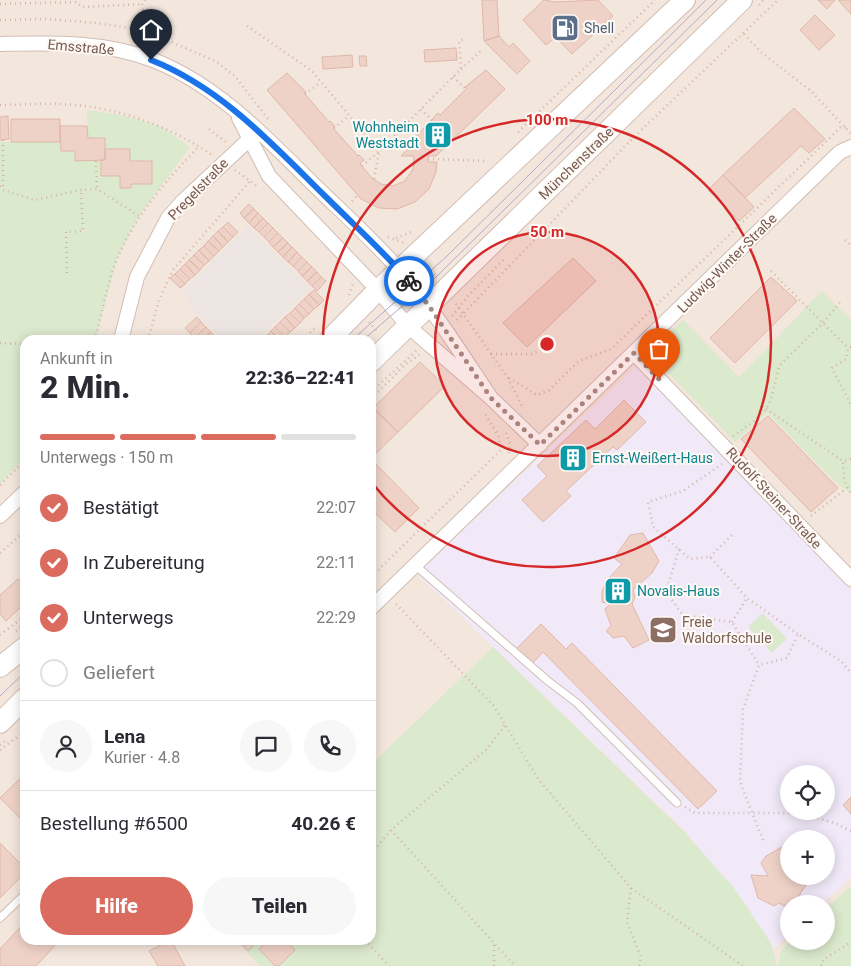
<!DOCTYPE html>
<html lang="de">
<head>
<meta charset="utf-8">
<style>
	body { margin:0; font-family:Roboto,sans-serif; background:#f7f7f7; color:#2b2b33; height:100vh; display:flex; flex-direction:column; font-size:19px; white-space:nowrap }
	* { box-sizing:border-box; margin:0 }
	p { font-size:16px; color:#7c7c81 }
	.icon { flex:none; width:28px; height:28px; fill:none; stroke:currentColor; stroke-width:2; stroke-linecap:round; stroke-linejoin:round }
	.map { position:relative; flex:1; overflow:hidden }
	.details { position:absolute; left:20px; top:335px; width:356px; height:610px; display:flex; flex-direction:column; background:#fff; border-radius:15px; box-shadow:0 2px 12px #0003 }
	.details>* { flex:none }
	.controls { position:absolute; left:780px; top:765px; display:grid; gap:10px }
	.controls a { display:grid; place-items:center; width:55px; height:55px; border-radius:50%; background:#fff; box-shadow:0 2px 12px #0003; font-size:25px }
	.pin { position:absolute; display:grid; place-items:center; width:42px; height:42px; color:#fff; margin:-51px -21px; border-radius:50% 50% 50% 0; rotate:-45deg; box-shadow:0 0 5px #0007 }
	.pin .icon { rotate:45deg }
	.courier { position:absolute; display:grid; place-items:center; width:50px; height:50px; margin:-25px; border:4px solid #1a73e8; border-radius:50%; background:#fff; color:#222; box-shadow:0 1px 6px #0007 }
	.head em { font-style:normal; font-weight:800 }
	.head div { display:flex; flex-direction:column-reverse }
	.head { display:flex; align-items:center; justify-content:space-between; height:85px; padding:0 20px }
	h1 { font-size:32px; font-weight:800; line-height:38px }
	.bar { display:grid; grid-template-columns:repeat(4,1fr); gap:8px 5px; align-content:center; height:60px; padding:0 20px }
	.bar i { height:6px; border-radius:4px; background:#e1e1e2 }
	.bar .selected { background:#da6b5e }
	.bar p { grid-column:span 4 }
	.line { display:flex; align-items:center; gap:12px; padding:0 20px; border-top:1px solid #e1e1e2 }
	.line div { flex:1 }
	.round { display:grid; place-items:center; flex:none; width:52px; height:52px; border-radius:26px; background:#f7f7f7 }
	ol { padding:0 20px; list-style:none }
	li { display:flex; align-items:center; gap:15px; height:55px }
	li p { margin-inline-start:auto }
	li .icon { padding:5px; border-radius:50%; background:#da6b5e; color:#fff; stroke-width:4 }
	li:last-child { color:#7c7c81 }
	li i { width:28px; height:28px; border:2px solid #e1e1e2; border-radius:50% }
	.button { display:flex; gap:10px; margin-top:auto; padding:10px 20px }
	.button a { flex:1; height:58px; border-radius:30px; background:#da6b5e; color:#fff; font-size:20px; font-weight:800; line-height:58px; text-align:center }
	.button a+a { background:#f7f7f7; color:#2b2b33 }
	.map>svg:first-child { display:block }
	.residential { fill:#f3e6dc; fill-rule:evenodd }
	.industrial { fill:#ece5e2 }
	.education { fill:#f1e9f8; fill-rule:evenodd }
	.green { fill:#dbe9cc }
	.building { fill:#efd2c7; stroke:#e0b7a9 }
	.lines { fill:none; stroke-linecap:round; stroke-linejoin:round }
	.lane-casing { stroke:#d0beb5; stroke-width:9 }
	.street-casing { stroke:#d0beb5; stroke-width:16 }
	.secondary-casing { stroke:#d3bdb3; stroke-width:22 }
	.path { stroke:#d4b5aa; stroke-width:2.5; stroke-dasharray:1 4; stroke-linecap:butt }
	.lane { stroke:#fff; stroke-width:7 }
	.street { stroke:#fff; stroke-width:14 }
	.secondary { stroke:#fff; stroke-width:20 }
	.tram { stroke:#b6abc6; stroke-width:1 }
	.done { stroke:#a59088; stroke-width:5; stroke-dasharray:0 9 }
	.route { stroke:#1a73e8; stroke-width:6 }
	.ring { fill:none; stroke:#d62828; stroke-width:2.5 }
	.labels { text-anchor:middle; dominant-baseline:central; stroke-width:4; stroke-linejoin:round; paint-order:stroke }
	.service-label { font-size:14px; fill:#4e5e75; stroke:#fef9f4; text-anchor:start }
	.street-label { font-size:14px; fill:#765a51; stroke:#fef9f4 }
	.culture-label { font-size:14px; fill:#0d838f; stroke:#fef9f4; text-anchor:start }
	.education-label { font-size:14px; fill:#785e54; stroke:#fef9f4; text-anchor:start }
	.centre { fill:#d62828; stroke:#fef9f4; stroke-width:2.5 }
	.ring-label { font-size:15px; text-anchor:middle; font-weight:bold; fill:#d62828; stroke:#fef9f4; stroke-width:4; stroke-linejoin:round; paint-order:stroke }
</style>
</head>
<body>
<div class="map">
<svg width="851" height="966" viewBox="0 0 851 966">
	<rect width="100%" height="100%" fill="#fbf4ed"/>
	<!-- residential -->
	<path class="residential" d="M0,0h851v886l-25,22v-4h-37l1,37 -9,9 -3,16h-778zM25,340h346v600h-346zM789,774h37v37h-37zM789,839h37v37h-37z"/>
	<!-- industrial -->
	<path class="industrial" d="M248,226l62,63 -54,51h-34l-24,-25 -15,-24z"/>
	<!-- education -->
	<path class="education" d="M636,366l215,223v288l-29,27h-33v30l-19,18 -83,-119 -270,-259zM789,774h37v37h-37zM789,839h37v37h-37z"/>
	<!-- green -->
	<path class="green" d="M87,110l35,5 40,12 28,20 -51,69 -21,40 -23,84h-70v118l-25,26v-342h60l1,9h14l1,10 25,-1 19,16v11l10,1 -1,-39h-24v-11h-17z
		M822,291l29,29v173l-11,-7 -73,-73 -32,29 -87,-90 35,-32 56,57z
		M763,613l24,26 -15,14 -24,-26z
		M493,647l193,187 48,54 37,55 6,23h-517l-24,-26h135v-175z
		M851,886v80h-73l3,-16 9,-9h36v-33z"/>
	<!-- building -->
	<path class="building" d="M482,0h15l2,36 -15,5z
		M544,0l12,2 42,-2 15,16 -41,38 -16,-17 -10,8 -23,-25z
		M818,0h17l-8,9z
		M838,0h13v14z
		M815,15l20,20 -16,15 -19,-20z
		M499,36l10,11 4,-4 17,18 -13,13 -33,-33z
		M456,48l1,12 -32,2 -1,-12z
		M352,55l1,12 -30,2 -1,-12z
		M359,56h7l1,10h-7z
		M486,70l19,19 -69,67h-8v6h9l-1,10 -7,17 -14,13 -18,7 -18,-1 -18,-9 -94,-109 20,-17 19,19 -2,1 25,29 1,-1 5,5 -2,2 25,28 1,-1 5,5 -4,4 12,14 9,6 12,2 12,-5 8,-12 1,-13h-13l10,-10 -2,-2 29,-31 2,2 27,-27 -2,-1z
		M794,108l31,31 -16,14 -8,-7 -56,52 -22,-23z
		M8,116l1,23 -9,1v-23z
		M11,119h49v23h-49z
		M60,126h27l1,12h17v22l-30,1v-10h-14z
		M105,149h25v12h22v23h-21v4h-11v-12h-19v-16h4z
		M723,175l31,32 -15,14 -31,-31z
		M249,204l5,5 -10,9 -4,-5z
		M254,209l4,4 -9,10 -5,-5z
		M258,213l5,5 -9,10 -5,-5z
		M263,218l5,5 -9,9 -5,-4z
		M228,222l10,10 -5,5 -10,-10z
		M268,223l5,5 -9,9 -5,-5z
		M223,227l10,10 -5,5 -10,-11z
		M273,228l5,5 -9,9 -5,-5z
		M218,231l10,11 -5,5 -10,-11z
		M278,233l5,5 -10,9 -4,-5z
		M213,236l10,11 -4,4 -11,-10z
		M283,238l5,5 -10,9 -5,-5z
		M208,241l11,10 -5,5 -10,-10z
		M288,243l4,4 -9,10 -5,-5z
		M204,246l10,10 -5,5 -10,-11z
		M292,247l5,5 -9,10 -5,-5z
		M199,250l10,11 -5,4 -10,-10z
		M297,252l5,5 -9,9 -5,-4z
		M194,255l10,10 -4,5 -11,-10z
		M302,257l5,5 -9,9 -5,-5z
		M573,258l23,23 -69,66 -24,-24z
		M189,260l11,10 -5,5 -10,-11z
		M307,262l5,5 -10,9 -4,-5z
		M185,264l10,11 -5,4 -10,-10z
		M312,267l5,5 -10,9 -5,-5z
		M180,269l10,10 -5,5 -10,-10z
		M317,272l4,5 -9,9 -5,-5z
		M175,274l10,10 -5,4 -10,-10z
		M321,277l5,4 -9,10 -5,-5z
		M771,277l26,24 -62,62 -25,-25z
		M314,290l10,10 -5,5 -10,-11z
		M309,294l10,11 -5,4 -10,-10z
		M304,299l10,10 -5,5 -10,-10z
		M299,304l10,10 -5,4 -9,-10z
		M295,308l9,10 -4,5 -10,-10z
		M290,313l10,10 -5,5 -10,-11z
		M197,317l4,5 -11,11 -5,-5z
		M285,317l10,11 -5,4 -10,-10z
		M201,322l5,5 -11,11 -5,-5z
		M280,322l10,10 -5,5 -10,-10z
		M206,327l5,5 -9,8h-5l-2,-2z
		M275,327l10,10 -3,3h-3l-8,-9z
		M271,331l8,9h-9l-4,-4z
		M211,332l4,5 -3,3h-10z
		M420,362l25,24 -47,46 -25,-24z
		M624,400l22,22 -29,28 -4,-3 -47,44 5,5 -28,26 -21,-22 25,-24 -10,-10 49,-46 9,9z
		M373,408l25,24 -27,26v-49z
		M768,416l70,72 -27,24 -70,-73z
		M371,459l48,49 -24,24 -24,-23z
		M643,533l16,28 -7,12 -19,17 2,7 -3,7 17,36 -16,8 -9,-12 -11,2 -7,-7 5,-5 -6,-17 5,-5 -8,-2v-10l3,-8 8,-1v-4l-4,-1 13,-14 -8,-6 16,-23z
		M18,579l7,7v17l-19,18 -6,-7v-19z
		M541,624l25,25 6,-6 145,148 -19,18 -155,-157 -12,13 -15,-16z
		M25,774v49l-25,-25z
		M851,797v17l-8,-9z
		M0,843l25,25v5l-25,25z
		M782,847l7,7v22h17l1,7 -13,21 -10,2 -5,-3 -5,3 -16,-8 -7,-23 17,1 -7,-13 5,-7z
		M25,922v18h35l-24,26h-36v-17z
		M171,940l14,26h-27l-9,-15z
		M237,940h22l-11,11z
		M261,940h24l10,10 -16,16h-4l-16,-17 6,-6z"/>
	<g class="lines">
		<defs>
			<path id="lane" d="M415,565l133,116 29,22 100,100
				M0,918l25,-24"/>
			<path id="street" d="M0,44c52,-1 104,-3 153,16 59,23 105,69 149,113 33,33 69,64 99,99 34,39 61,83 90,126
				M239,118l30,58 109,114 30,36 83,72 49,47
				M121,340l16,-63 31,-59 15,-17 73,-68
				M634,353l217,226
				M0,516l25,-24
				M371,608l469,-456 11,-5"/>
			<path id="secondary" d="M329,340l49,-50 307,-290
				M371,362l371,-362
				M0,667l25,-20
				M0,723l25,-25"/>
		</defs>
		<!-- lane casing -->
		<use href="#lane" class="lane-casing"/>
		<!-- street casing -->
		<use href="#street" class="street-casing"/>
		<!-- secondary casing -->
		<use href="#secondary" class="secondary-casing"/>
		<!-- path -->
		<path class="path" d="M145,0l-3,4 6,39
			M0,4l76,-2 6,5 60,-3
			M759,5l4,-5
			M0,20l45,-1 52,4 49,8 69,30 20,15 33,43
			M247,26l65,45 67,80 82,-82 -2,-28 5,-2
			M744,34l17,18 50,39 40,43
			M461,69l22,-20
			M453,77l13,12
			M305,94l16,-12
			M0,105c20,0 41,-2 61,-1 53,2 107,21 151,51
			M421,109l12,12
			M334,128l15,-12
			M209,129l17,13
			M518,132l137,-132
			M3,140v49
			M428,159l60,2
			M96,161l1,28
			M362,166l17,-15 -5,28
			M235,170l22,16
			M0,186l3,4 31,10 47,-10 16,-1 42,27
			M352,201l5,-5
			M388,237l16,6
			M396,238l18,-7
			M845,240l6,5
			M427,267l8,8
			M771,271l77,77
			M67,273l-1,-41 17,-1 -2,-41
			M349,295l4,-12
			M456,304l52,74 14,28
			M452,316l16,-20 36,-37
			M457,320l177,-183 144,-137
			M369,322l9,11
			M95,340c7,-27 13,-61 24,-86 19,-42 49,-75 80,-108
			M148,340l11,-40 14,-30 78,-90
			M303,340l12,-12
			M0,343l25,1
			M851,347l-3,1 -2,11 -14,9 19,37
			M491,354h41l22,-11
			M509,378l28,17 12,-5 30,-29 32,-12 230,-222h5
			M371,392l45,-41
			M371,399l35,-35 14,-10
			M766,409l77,52
			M25,416l-5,5 5,5
			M506,433l4,11 -1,10
			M733,436l20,-14 13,-13 5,-9 8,-34 44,-43 18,-22
			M851,459l-8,2 1,19 7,14
			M722,464l-39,27 -35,11 5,25 37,32 20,-2 37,41 51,36
			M0,485l25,-25
			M811,516l36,-28
			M679,549l-13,43 17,23 49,7 27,43
			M0,553l25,-22
			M710,557l22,-22
			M371,577l130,-127 -2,-13 -15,-25
			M396,604l97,101 46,75 92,108 112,78
			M732,622l15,-24
			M16,631l9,-7
			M0,635l25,-19
			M0,745l7,-5
			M0,750l25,-19
			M685,807l10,6h107l35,11 14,7
			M391,830l124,136
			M763,840l-23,-58 3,-73 16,-44 28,-7 11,-24 43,27 10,12
			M371,854l20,-24 95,-80 20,-26
			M631,888l-4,34 14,35 -2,9
			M365,940l24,26
			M494,945v21
			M821,966l3,-7 27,-17"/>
		<!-- lane -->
		<use href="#lane" class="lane"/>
		<!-- street -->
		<use href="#street" class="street"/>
		<!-- secondary -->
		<use href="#secondary" class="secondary"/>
		<!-- tram -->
		<path class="tram" d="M352,340l94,-83 260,-257
			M363,340l73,-63 281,-277
			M0,696l25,-24"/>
	</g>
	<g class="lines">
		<!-- done -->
		<path class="done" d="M409,281l20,25 62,92 49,47 94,-92 25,26"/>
		<!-- route -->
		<path class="route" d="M151,60c71,28 122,85 175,137 28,28 57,54 83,84"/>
	</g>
	<!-- distance rings -->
	<circle cx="547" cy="344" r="112" fill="#d62828" fill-opacity=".12"/>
	<g class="ring">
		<circle cx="547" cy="344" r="112"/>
		<path d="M323 338A224 224 0 1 1 372 483"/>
	</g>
	<!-- icons -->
	<defs>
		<symbol id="fuel-square" viewBox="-11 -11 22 22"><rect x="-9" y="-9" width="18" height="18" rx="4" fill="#5c6f8a" stroke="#fef9f4"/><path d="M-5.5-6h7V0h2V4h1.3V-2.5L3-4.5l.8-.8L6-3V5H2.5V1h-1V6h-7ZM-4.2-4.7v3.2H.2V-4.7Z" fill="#fff"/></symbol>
		<symbol id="building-square" viewBox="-11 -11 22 22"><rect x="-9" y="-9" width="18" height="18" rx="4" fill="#0f9aa8" stroke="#fef9f4"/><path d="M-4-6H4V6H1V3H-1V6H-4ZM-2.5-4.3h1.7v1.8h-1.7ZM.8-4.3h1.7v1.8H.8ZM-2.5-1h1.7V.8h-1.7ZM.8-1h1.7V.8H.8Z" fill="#fff"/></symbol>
		<symbol id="school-square" viewBox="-11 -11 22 22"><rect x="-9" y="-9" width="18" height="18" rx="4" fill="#8d6e63" stroke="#fef9f4"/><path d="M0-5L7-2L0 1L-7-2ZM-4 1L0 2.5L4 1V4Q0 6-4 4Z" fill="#fff"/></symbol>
	</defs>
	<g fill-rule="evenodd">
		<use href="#fuel-square" x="549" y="12" width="32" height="32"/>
		<use href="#building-square" x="422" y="119" width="32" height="32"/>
		<use href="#building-square" x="557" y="442" width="32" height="32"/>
		<use href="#building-square" x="602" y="575" width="32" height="32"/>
		<use href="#school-square" x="647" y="614" width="32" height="32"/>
	</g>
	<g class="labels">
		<!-- service labels -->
		<g class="service-label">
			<text x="584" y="28">Shell</text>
		</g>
		<!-- street labels -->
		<g class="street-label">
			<text transform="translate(81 47) rotate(5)">Emsstraße</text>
			<text transform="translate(576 163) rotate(-44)">Münchenstraße</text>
			<text transform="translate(198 189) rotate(-46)">Pregelstraße</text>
			<text transform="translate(727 263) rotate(-45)">Ludwig-Winter-Straße</text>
			<text transform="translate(774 498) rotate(47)">Rudolf-Steiner-Straße</text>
		</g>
		<!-- culture labels -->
		<g class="culture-label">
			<text x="419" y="127" text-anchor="end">Wohnheim<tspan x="419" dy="16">Weststadt</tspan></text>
			<text x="592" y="458">Ernst-Weißert-Haus</text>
			<text x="637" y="591">Novalis-Haus</text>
		</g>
		<!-- education labels -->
		<g class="education-label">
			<text x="682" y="622">Freie<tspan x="682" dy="16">Waldorfschule</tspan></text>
		</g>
	</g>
	<circle cx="547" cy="344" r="8" class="centre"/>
	<g class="ring-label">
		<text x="547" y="125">100 m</text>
		<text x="547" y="237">50 m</text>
	</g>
</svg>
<div class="controls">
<a><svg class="icon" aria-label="locate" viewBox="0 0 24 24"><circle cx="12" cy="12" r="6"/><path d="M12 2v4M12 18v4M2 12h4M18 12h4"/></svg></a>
<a>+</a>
<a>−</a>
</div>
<div class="pin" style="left:659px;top:379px;background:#ea580c"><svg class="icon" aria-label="bag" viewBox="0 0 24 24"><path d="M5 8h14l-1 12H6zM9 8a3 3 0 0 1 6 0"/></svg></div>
<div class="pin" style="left:151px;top:60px;background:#1f2937"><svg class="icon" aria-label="home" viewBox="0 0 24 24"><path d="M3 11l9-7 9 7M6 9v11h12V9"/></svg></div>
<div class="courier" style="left:409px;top:281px"><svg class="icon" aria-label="bike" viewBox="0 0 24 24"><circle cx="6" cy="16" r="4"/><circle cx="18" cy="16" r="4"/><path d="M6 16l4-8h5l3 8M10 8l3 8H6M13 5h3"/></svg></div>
<section class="details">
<div class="head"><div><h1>2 Min.</h1><p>Ankunft in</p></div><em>22:36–22:41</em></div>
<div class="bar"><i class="selected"></i><i class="selected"></i><i class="selected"></i><i></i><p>Unterwegs · 150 m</p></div>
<ol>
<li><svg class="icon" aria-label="check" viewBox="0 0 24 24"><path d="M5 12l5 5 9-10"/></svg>Bestätigt<p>22:07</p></li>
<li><svg class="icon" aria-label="check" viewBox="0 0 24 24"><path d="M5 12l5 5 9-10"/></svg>In Zubereitung<p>22:11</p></li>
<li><svg class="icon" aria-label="check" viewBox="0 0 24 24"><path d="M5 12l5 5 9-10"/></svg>Unterwegs<p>22:29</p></li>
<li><i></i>Geliefert</li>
</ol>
<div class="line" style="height:90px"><a class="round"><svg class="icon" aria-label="person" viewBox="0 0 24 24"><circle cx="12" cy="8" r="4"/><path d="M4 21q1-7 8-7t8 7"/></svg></a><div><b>Lena</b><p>Kurier · 4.8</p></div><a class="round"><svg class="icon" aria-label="chat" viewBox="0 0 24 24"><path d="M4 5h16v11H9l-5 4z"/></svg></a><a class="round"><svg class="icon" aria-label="phone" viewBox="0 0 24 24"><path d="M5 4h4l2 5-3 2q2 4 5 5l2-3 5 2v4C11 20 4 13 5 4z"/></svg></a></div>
<div class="line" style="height:65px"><div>Bestellung #6500</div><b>40.26 €</b></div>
<div class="button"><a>Hilfe</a><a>Teilen</a></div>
</section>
</div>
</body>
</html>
